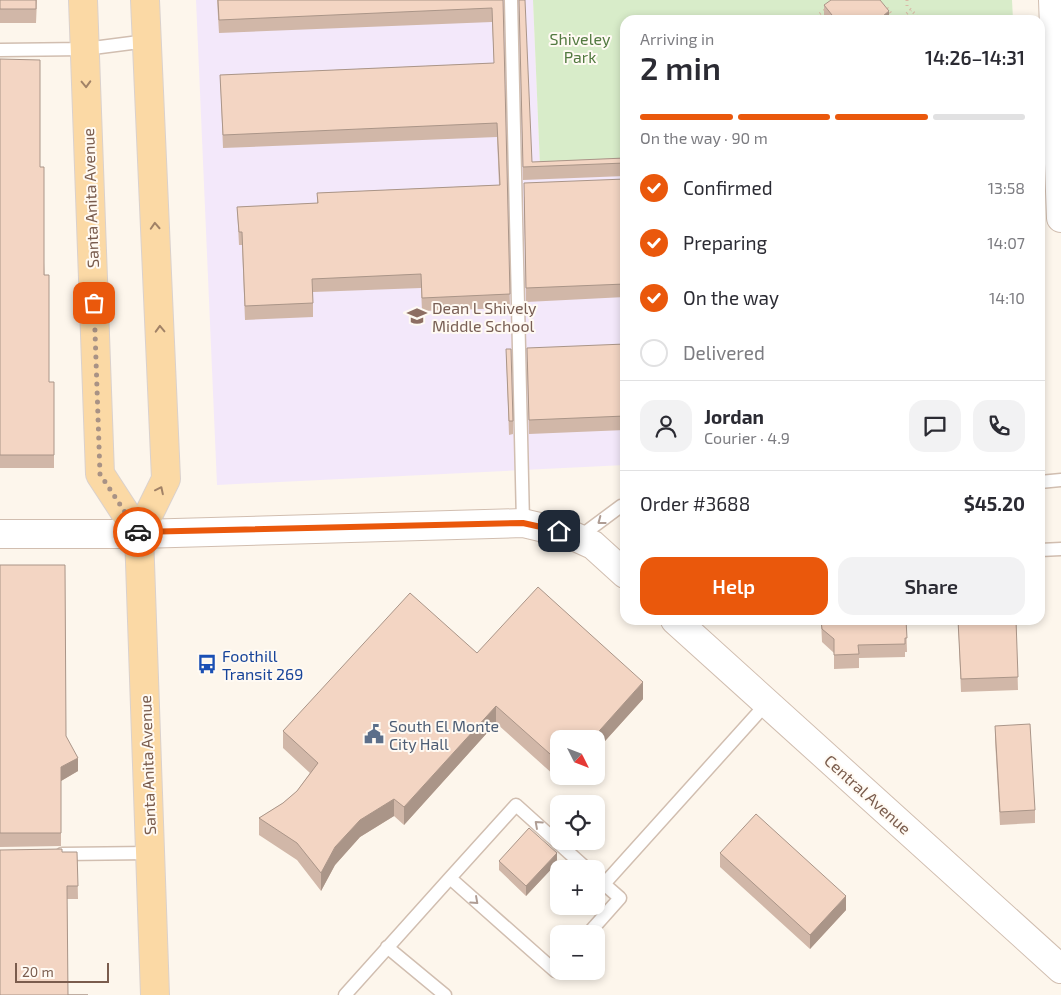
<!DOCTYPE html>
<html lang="en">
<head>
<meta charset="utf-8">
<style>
	body { margin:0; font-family:"Exo 2",sans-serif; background:#f2f2f3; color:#2b2b33; height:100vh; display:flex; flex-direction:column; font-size:19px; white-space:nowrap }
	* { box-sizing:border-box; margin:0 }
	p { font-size:16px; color:#7c7c81 }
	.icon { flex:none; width:28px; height:28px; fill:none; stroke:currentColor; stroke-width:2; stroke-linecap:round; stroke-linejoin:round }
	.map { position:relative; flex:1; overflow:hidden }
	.panel { position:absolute; left:620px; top:15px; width:425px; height:610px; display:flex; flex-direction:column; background:#fff; border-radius:15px; box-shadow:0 2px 8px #0003 }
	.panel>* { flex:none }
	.needle { width:32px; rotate:132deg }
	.fabs { position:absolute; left:550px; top:730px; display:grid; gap:10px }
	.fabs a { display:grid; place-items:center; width:55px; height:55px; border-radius:10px; background:#fff; box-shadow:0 2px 8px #0003; font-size:25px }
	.scale { position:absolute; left:15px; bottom:12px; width:94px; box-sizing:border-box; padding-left:5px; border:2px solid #7a5c4d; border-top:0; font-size:14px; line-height:18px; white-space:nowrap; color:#7a5c4d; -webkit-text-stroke:4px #fffaf3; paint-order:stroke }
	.pin { position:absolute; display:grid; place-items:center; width:42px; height:42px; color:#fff; margin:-21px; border-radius:10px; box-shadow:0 2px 8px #0006 }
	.courier { position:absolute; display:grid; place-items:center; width:50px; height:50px; margin:-25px; border:4px solid #ea580c; border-radius:50%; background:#fff; color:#222; box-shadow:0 1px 6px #0007 }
	.overview em { font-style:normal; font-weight:600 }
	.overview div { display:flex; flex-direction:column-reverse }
	.overview { display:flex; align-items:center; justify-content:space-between; height:85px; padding:0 20px }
	h1 { font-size:32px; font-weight:600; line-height:38px }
	.bar { display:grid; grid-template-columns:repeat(4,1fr); gap:8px 5px; align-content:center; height:60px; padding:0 20px }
	.bar i { height:6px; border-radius:4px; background:#e1e1e2 }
	.bar .active { background:#ea580c }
	.bar p { grid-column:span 4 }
	.line { display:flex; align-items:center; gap:12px; padding:0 20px; border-top:1px solid #e1e1e2 }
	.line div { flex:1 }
	.round { display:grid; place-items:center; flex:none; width:52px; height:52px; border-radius:15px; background:#f2f2f3 }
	ol { padding:0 20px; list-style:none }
	li { display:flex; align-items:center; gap:15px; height:55px }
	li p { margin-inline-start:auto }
	li .icon { padding:5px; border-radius:50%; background:#ea580c; color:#fff; stroke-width:4 }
	li:last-child { color:#7c7c81 }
	li i { width:28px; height:28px; border:2px solid #e1e1e2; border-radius:50% }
	.action { display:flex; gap:10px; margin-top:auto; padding:10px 20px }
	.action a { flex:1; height:58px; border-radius:15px; background:#ea580c; color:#fff; font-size:20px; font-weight:600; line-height:58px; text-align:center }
	.action a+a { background:#f2f2f3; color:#2b2b33 }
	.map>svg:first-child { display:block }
	.education { fill:#f3e8fa }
	.green { fill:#d8ecc9 }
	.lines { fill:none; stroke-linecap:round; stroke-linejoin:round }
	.service-casing { stroke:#d1beb0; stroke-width:15 }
	.tertiary-casing { stroke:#d1beb0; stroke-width:30 }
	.primary-casing { stroke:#dad1cd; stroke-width:30 }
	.path { stroke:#d9b8a5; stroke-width:3; stroke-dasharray:1 4; stroke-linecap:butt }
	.service { stroke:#fff; stroke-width:12 }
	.tertiary { stroke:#fff; stroke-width:28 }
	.primary { stroke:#fbd9a5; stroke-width:28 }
	.wall { fill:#d1b7a8 }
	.shaded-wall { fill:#aa9588 }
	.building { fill:#f3d5c3; stroke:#aa9588 }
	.oneway { stroke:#a18267 }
	.oneway2 { stroke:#af9d94 }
	.done { stroke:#a89285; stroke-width:5; stroke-dasharray:0 9 }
	.route { stroke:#ea580c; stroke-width:6 }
	.labels { text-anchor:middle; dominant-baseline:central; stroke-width:4; stroke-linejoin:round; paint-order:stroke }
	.park-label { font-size:16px; fill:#537a41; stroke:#fffaf3 }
	.street-label { font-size:16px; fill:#7a5c4d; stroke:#fffaf3 }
	.education-label { font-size:16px; fill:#785e54; stroke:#fffaf3; text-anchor:start }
	.transit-label { font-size:16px; fill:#164399; stroke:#fffaf3; text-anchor:start }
	.service-label { font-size:16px; fill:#4e5e75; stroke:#fffaf3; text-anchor:start }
</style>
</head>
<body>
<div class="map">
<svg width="1061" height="995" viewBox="0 0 1061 995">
	<rect width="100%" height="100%" fill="#fdf6ec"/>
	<!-- education -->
	<path class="education" d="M196,0h337l7,166 85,-4v303l-408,20z"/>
	<!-- green -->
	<path class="green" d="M533,0h479l1,20h-388v142l-85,4z"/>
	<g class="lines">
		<defs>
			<path id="service" d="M511,0l12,523
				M0,50l85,-1 62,-8
				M1040,482l21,-2
				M578,538l43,-32h4
				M1040,550l21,-1
				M62,854l88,-1
				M604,884l163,-181
				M588,934l32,-36 -24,-21
				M387,947l58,48
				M559,966l-4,5 -105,-93 66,-73 71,64
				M345,995l105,-117"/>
			<path id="tertiary" d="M1053,0l8,218
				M0,534h139l384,-11 46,11 24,11 32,29
				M675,620l386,349"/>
			<path id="primary" d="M83,0l17,474 39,60
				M145,0l21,479 -27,55 16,461"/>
		</defs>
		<!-- service casing -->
		<use href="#service" class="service-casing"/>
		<!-- tertiary casing -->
		<use href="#tertiary" class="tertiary-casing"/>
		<!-- primary casing -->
		<use href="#primary" class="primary-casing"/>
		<!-- path -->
		<path class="path" d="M907,0v6l14,14
			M887,8l9,12
			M816,20l-2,-2 12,-9
			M899,20l12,-10"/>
		<!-- service -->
		<use href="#service" class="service"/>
		<!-- tertiary -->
		<use href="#tertiary" class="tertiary"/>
		<!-- primary -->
		<use href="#primary" class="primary"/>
	</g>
	<!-- wall -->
	<path class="wall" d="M0,0h37l-1,23h-36z
		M217,0h286l7,308 -88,3 -1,-23 -108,4v25l-68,3 -3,-75h-3l-2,-38 80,-4v-10l182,-8 -2,-48 -274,11 -3,-73 274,-12 -2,-41 -273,11z
		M519,0l13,162 93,-4v18l-102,4z
		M824,5l65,15h-64l-1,-1z
		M0,59l40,108 9,215h5v86h-54z
		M625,179v118l-99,5 -2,-105z
		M625,344v86l-96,4 -2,-72z
		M506,349l7,72v13l-4,1z
		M0,565l66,171 12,35 -17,10v65l-61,1z
		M821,620h85l1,32h-2v5l-46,1v10l-25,1v-16l-12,-11z
		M958,620h58l2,70 -57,2z
		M477,653l166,46 -47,52v-12h-37v37h14l-8,9 -69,-62 -92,102 -10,-9 -34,21 -25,28 -14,26 -24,-31 -38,-25v-17l24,-15 14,-12 13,-18 -27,-25v-17z
		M995,726l40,84v13l-35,2 -5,-85z
		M62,852h15l1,47h-11l1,96h-68z
		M720,853l126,57 -36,39 -90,-82z
		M499,861l58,2 -31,33 -27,-26z"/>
	<!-- shaded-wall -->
	<path class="shaded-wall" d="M889,11v9h-11z
		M643,682v17l-47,52v-12h-4z
		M496,706v17l-92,102v-18z
		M78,758v13l-17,10v-14z
		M565,776h8l-8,9z
		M394,799v17l-34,21 -25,28 -14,26v-18l14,-26 25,-27z
		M557,853v10l-31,33v-10z
		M846,896v14l-36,39v-14z"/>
	<!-- building -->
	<path class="building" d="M0,0h36v9h-36z
		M218,0h285l7,294 -88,4 -1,-24 -109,5 1,24 -68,3 -3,-74h-3l-2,-25 81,-4 -1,-10 183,-8 -3,-62 -274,12 -3,-60 274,-12 -2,-55 -273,12z
		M519,0h6l7,162 93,-4v5l-102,4z
		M831,0h49l9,11 -11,9h-42l-12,-15z
		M0,59l40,1v107h4v108h5v107h5v73h-54z
		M625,179v105l-99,4 -2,-105z
		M625,344v72l-96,4 -2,-72z
		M506,349h5l2,72h-4z
		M0,565h65l1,171 12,22 -17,9v66h-61z
		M538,587l105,95 -51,57h-33v23l-63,-56 -92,101 -10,-8 -34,21 -25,27 -14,26 -24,-30 -38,-25 24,-15 14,-12 21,-28 -35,-32 127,-138 67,60z
		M821,620h85l1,18h-2v6l-47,1 1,9 -25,1v-16l-12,-10z
		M958,620h58l2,57 -57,2z
		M1030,724l5,86 -35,2 -5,-86z
		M756,814l90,82 -36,39 -90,-82z
		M529,828l28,25 -31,33 -27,-25z
		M62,849v3h15l1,34h-11l1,109h20h-88v-145z"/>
	<!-- one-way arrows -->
	<defs><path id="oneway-chevron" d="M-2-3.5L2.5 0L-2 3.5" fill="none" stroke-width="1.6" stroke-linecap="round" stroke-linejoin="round" transform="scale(1.25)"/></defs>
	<g class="oneway">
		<use href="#oneway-chevron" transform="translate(86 84) rotate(88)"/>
		<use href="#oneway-chevron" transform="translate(155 226) rotate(-93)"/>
		<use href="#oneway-chevron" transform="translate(160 329) rotate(-92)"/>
		<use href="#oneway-chevron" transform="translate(160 490) rotate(-64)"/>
	</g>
	<g class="oneway2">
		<use href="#oneway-chevron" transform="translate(601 521) rotate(143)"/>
		<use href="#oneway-chevron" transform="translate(538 824) rotate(-138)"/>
		<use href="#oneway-chevron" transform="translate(475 901) rotate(42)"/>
	</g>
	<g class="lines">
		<!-- done -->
		<path class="done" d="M94,303l6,171 38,58"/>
		<!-- route -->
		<path class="route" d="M138,532l385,-9 36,8"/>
	</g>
	<!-- icons -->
	<defs>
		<symbol id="school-bare" viewBox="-9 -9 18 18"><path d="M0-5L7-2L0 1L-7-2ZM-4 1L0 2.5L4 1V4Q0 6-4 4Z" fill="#8d6e63" stroke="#fffaf3" stroke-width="2.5" paint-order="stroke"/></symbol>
		<symbol id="bus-bare" viewBox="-9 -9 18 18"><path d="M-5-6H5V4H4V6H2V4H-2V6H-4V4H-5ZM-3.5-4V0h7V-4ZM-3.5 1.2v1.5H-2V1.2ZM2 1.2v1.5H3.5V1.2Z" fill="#1a4fb4" stroke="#fffaf3" stroke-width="2.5" paint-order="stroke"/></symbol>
		<symbol id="civic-bare" viewBox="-9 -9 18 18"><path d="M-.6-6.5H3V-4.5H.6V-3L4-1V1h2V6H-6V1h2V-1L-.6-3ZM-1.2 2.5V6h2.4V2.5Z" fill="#5c6f8a" stroke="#fffaf3" stroke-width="2.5" paint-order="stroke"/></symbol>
	</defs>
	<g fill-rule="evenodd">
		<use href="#school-bare" x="403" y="302" width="28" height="28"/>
		<use href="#bus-bare" x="193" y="650" width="28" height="28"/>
		<use href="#civic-bare" x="360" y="720" width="28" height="28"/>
	</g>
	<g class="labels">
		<!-- park labels -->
		<g class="park-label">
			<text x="580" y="38">Shiveley<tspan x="580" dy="18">Park</tspan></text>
		</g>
		<!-- street labels -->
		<g class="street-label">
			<text transform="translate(90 198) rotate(-92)">Santa Anita Avenue</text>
			<text transform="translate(147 765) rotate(-92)">Santa Anita Avenue</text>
			<text transform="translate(868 794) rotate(42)">Central Avenue</text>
		</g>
		<!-- education labels -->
		<g class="education-label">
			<text x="432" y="307">Dean L Shively<tspan x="432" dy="18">Middle School</tspan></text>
		</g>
		<!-- transit labels -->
		<g class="transit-label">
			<text x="222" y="655">Foothill<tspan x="222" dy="18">Transit 269</tspan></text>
		</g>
		<!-- service labels -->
		<g class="service-label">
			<text x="389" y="725">South El Monte<tspan x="389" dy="18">City Hall</tspan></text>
		</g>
	</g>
</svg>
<div class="fabs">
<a><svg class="needle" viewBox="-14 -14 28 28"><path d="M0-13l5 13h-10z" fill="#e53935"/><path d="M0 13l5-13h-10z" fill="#7c7c81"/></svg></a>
<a><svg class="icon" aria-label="locate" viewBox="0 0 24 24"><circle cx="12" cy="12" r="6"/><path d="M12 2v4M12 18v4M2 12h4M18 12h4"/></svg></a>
<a>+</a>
<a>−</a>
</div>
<div class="scale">20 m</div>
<div class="pin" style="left:94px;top:303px;background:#ea580c"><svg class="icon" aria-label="bag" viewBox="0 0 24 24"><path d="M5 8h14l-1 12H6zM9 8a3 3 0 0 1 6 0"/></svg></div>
<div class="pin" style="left:559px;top:531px;background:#1f2937"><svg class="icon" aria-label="home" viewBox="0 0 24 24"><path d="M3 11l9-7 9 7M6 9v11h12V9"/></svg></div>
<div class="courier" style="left:138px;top:532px"><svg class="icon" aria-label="car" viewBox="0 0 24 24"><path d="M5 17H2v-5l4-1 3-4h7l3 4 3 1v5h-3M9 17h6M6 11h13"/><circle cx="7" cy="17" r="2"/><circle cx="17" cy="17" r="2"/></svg></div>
<section class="panel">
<div class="overview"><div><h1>2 min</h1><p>Arriving in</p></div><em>14:26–14:31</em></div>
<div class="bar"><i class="active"></i><i class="active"></i><i class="active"></i><i></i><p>On the way · 90 m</p></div>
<ol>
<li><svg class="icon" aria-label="check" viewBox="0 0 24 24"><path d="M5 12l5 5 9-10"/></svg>Confirmed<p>13:58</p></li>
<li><svg class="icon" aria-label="check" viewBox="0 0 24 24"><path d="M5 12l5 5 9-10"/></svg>Preparing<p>14:07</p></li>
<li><svg class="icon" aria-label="check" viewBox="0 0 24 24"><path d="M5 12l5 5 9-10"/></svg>On the way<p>14:10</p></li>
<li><i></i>Delivered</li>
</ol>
<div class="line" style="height:90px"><a class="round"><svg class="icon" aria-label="person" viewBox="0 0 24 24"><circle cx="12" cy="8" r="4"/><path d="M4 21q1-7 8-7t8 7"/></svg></a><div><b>Jordan</b><p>Courier · 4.9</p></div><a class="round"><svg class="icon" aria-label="chat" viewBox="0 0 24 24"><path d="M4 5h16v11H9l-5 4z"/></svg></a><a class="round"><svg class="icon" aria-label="phone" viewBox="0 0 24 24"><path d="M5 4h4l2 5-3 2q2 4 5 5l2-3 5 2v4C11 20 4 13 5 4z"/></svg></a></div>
<div class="line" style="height:65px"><div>Order #3688</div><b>$45.20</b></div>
<div class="action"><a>Help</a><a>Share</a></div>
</section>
</div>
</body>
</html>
